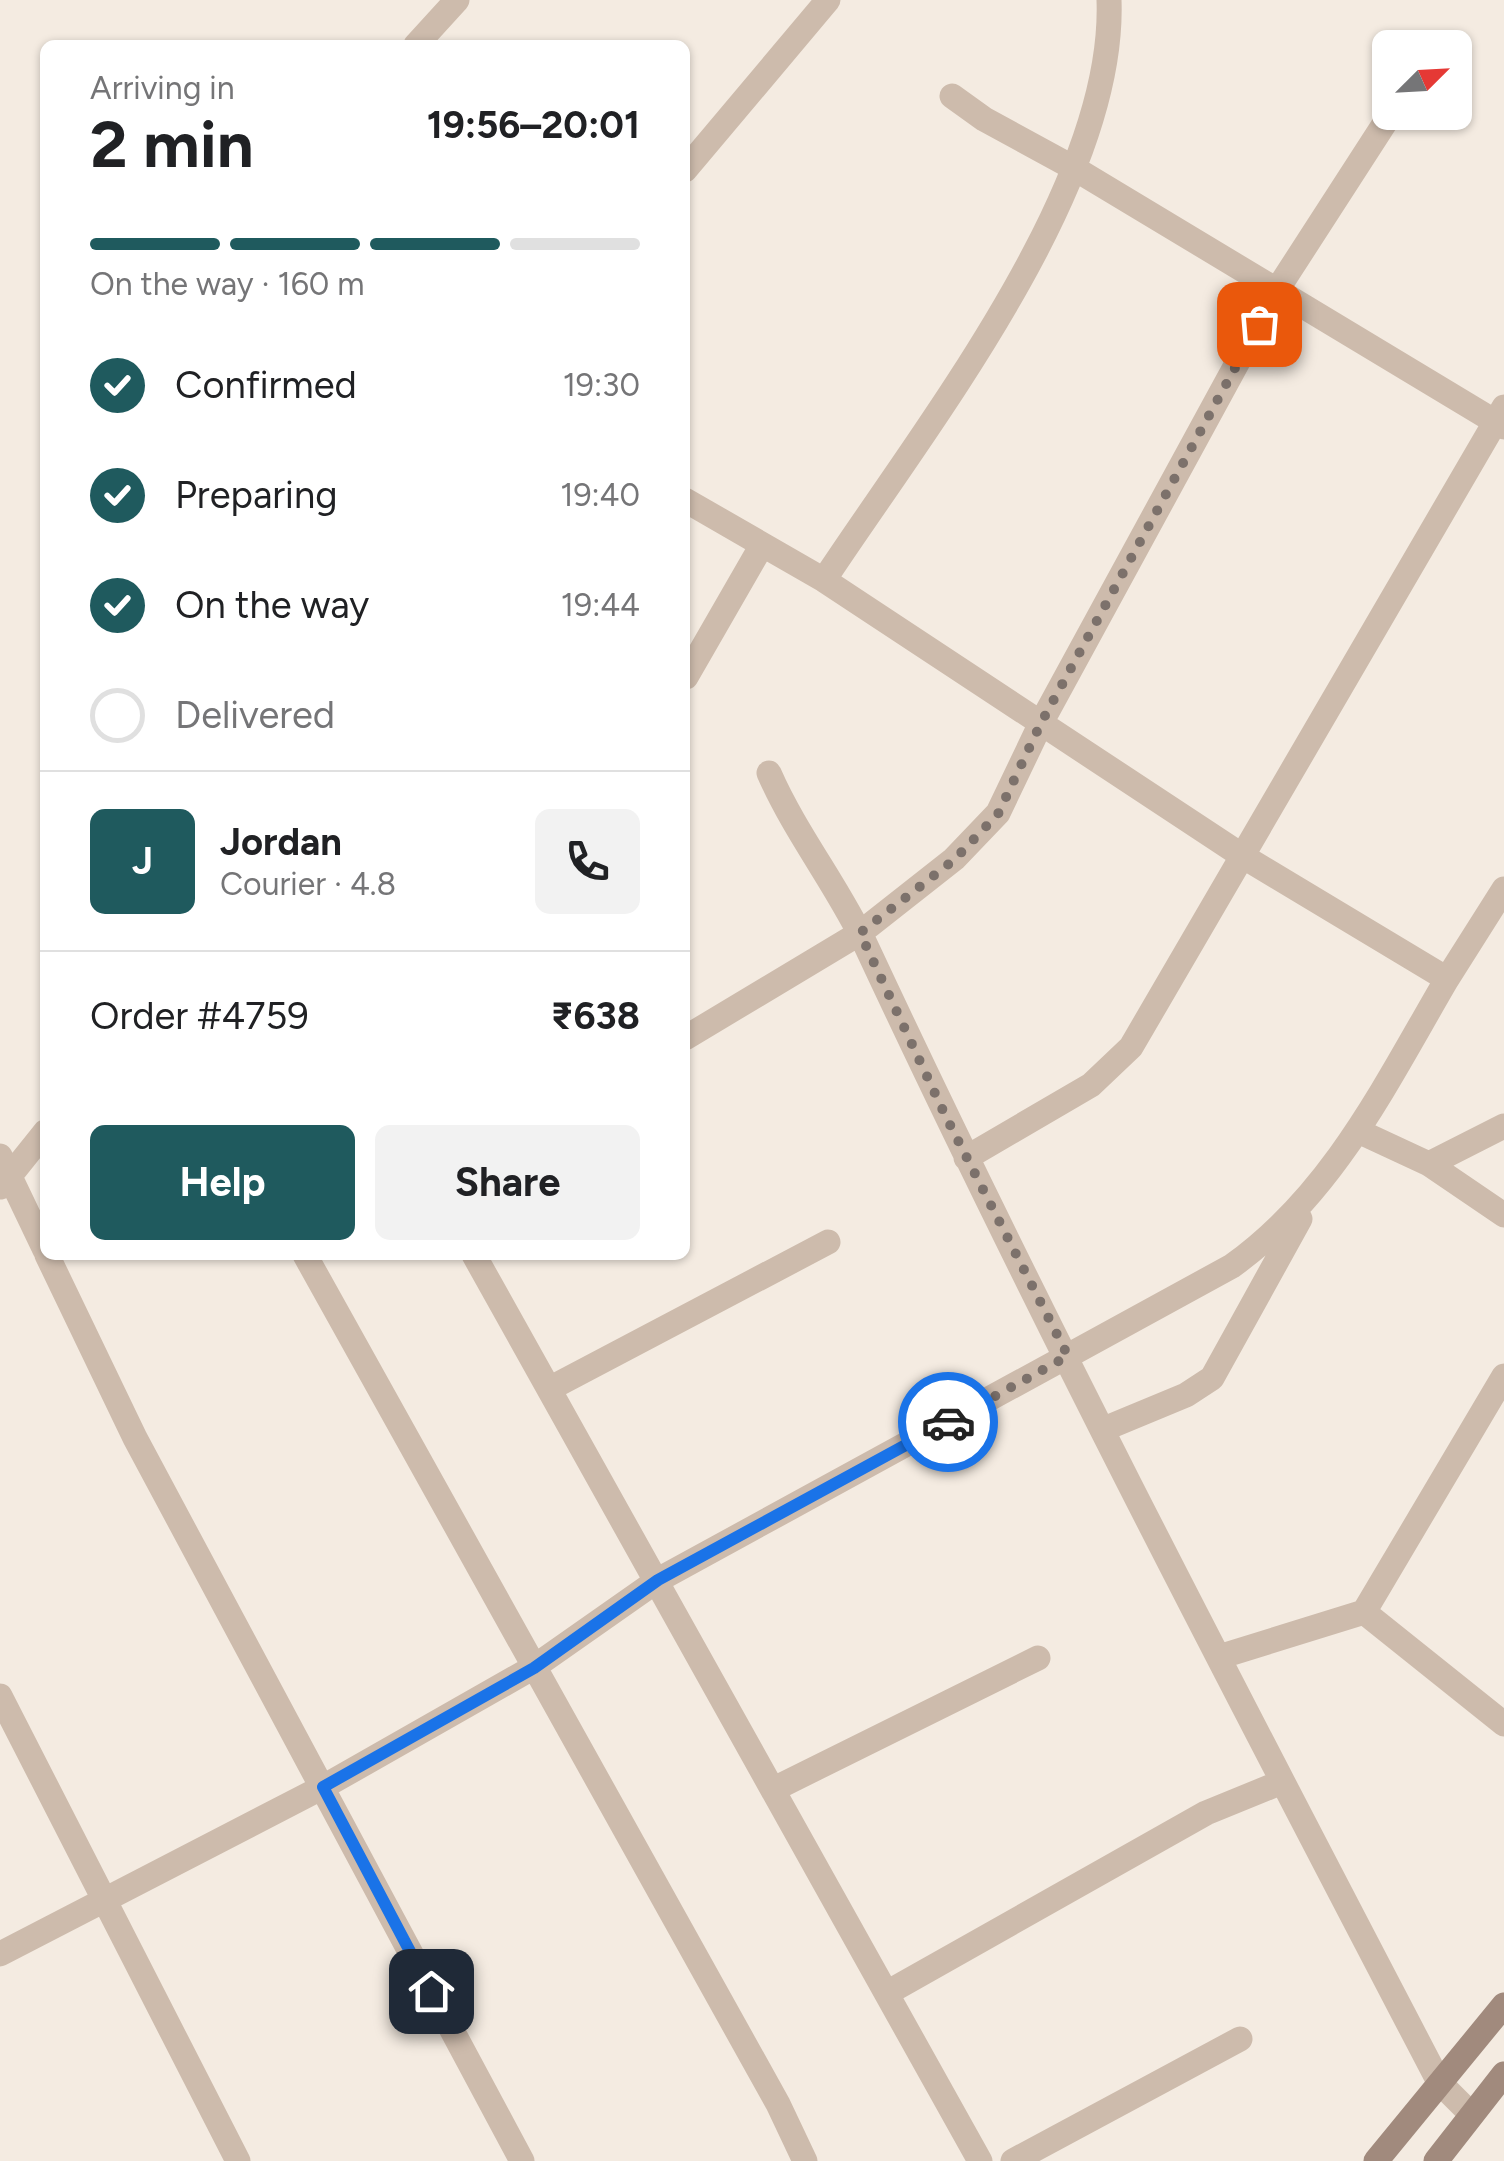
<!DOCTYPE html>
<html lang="en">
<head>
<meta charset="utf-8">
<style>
	body { margin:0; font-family:Figtree,sans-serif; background:#f2f2f2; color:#202124; height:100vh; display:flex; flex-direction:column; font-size:38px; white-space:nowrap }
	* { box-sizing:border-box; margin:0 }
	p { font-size:32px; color:#757577 }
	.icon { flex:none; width:55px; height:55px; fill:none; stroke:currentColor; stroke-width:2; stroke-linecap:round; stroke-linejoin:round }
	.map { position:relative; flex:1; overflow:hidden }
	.sheet { position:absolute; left:40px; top:40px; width:650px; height:1220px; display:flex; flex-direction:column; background:#fff; border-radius:15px; box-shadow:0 2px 8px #0004 }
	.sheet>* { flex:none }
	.needle { width:65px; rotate:66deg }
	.tools { position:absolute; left:1372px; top:30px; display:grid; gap:20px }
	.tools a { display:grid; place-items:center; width:100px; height:100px; border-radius:15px; background:#fff; box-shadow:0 2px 8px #0004; font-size:50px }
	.pin { position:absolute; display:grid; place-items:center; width:85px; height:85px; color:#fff; margin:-42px; border-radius:20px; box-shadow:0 5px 15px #0006 }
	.courier { position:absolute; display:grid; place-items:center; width:100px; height:100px; margin:-50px; border:8px solid #1a73e8; border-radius:50%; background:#fff; color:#222; box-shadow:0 2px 12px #0007 }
	.headline em { font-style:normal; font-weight:700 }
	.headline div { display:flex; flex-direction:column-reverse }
	.headline { display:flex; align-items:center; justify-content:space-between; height:170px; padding:0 50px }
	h1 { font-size:65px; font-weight:700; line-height:75px }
	.bar { display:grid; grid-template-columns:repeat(4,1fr); gap:15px 10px; align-content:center; height:120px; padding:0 50px }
	.bar i { height:12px; border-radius:8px; background:#e0e0e0 }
	.bar .active { background:#1f5a5e }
	.bar p { grid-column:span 4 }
	.line { display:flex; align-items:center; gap:25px; padding:0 50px; border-top:2px solid #e0e0e0 }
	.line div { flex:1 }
	.round { display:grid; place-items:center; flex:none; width:105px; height:105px; border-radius:15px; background:#f2f2f2 }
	ol { padding:0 50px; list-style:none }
	li { display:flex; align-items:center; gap:30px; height:110px }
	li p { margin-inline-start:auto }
	li .icon { padding:10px; border-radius:50%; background:#1f5a5e; color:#fff; stroke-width:4 }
	li:last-child { color:#757577 }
	li i { width:55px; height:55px; border:5px solid #e0e0e0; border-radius:50% }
	.primary-button { display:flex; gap:20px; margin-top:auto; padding:20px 50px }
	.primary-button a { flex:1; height:115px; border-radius:15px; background:#1f5a5e; color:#fff; font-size:40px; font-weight:700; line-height:115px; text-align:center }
	.primary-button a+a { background:#f2f2f2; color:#202124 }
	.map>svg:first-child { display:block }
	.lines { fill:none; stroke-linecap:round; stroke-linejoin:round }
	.street { stroke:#cdbbac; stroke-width:25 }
	.secondary { stroke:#a18a7d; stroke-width:25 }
	.done { stroke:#7c716b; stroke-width:10; stroke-dasharray:0 18 }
	.route { stroke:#1a73e8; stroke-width:12 }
</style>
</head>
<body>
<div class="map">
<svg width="1504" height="2161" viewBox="0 0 1504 2161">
	<rect width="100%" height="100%" fill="#f4ebe1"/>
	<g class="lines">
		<!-- street -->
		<path class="street" d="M416,45l41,-45
			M952,96l32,23 88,48 432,260
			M685,170l143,-170
			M685,500l139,80c101,-153 292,-393 285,-580
			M824,580l420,277 203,122 57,-90
			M686,677l76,-132
			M769,773c27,62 71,116 99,177 179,383 376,758 571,1132l32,32
			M685,1038l175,-105 94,-74 44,-46 43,-90 236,-433 115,-178
			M1358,1131l71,33 75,51
			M0,1156l45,94
			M966,1158l125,-73 40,-38 373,-640
			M1429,1164l75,-38
			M1,1187l44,-55
			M47,1255l88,183 387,723
			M305,1255l473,849 27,57
			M474,1255l506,906
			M1504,1376l-140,236 140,112
			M549,1389l279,-147
			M1104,1429l82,-34 26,-17 88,-159
			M1219,1657l145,-45
			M0,1696l238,465
			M774,1789l264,-131
			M0,1954l323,-167 211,-120 124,-87 574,-314c101,-72 154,-183 215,-287
			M887,1993l319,-180 76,-31
			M1013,2161l227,-122"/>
		<!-- secondary -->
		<path class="secondary" d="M1376,2161l128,-156
			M1436,2161l68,-87"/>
	</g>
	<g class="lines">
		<!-- done -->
		<path class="done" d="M948,1422l120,-66 -122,-239 -86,-184 94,-73 44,-46 43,-91 218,-399"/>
		<!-- route -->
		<path class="route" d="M431,1991l-108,-204 211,-119 124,-88 290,-158"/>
	</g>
</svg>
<div class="tools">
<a><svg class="needle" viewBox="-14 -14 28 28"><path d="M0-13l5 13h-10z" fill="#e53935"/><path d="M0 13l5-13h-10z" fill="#757577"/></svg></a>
</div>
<div class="pin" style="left:1259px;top:324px;background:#ea580c"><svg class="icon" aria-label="bag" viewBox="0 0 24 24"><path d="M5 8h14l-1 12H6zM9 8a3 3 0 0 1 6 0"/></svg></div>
<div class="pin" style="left:431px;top:1991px;background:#1f2937"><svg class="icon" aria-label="home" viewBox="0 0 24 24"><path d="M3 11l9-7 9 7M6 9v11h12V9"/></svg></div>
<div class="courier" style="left:948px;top:1422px"><svg class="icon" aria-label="car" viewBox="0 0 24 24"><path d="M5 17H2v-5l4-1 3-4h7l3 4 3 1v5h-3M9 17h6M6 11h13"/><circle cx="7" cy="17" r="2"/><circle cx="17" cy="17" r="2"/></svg></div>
<section class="sheet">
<div class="headline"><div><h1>2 min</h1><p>Arriving in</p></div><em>19:56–20:01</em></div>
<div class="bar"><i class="active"></i><i class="active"></i><i class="active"></i><i></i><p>On the way · 160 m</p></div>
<ol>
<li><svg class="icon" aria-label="check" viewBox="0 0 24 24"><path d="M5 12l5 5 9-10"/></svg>Confirmed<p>19:30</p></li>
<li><svg class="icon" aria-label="check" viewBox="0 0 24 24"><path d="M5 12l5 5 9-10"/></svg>Preparing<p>19:40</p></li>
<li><svg class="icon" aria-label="check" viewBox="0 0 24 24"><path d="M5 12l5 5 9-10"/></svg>On the way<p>19:44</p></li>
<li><i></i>Delivered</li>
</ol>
<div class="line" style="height:180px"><b class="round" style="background:#1f5a5e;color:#fff">J</b><div><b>Jordan</b><p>Courier · 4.8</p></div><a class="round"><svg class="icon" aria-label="phone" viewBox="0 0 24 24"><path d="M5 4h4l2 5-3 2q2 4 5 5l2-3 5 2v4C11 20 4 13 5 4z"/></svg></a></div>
<div class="line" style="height:130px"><div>Order #4759</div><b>₹638</b></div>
<div class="primary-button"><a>Help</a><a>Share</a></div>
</section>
</div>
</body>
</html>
